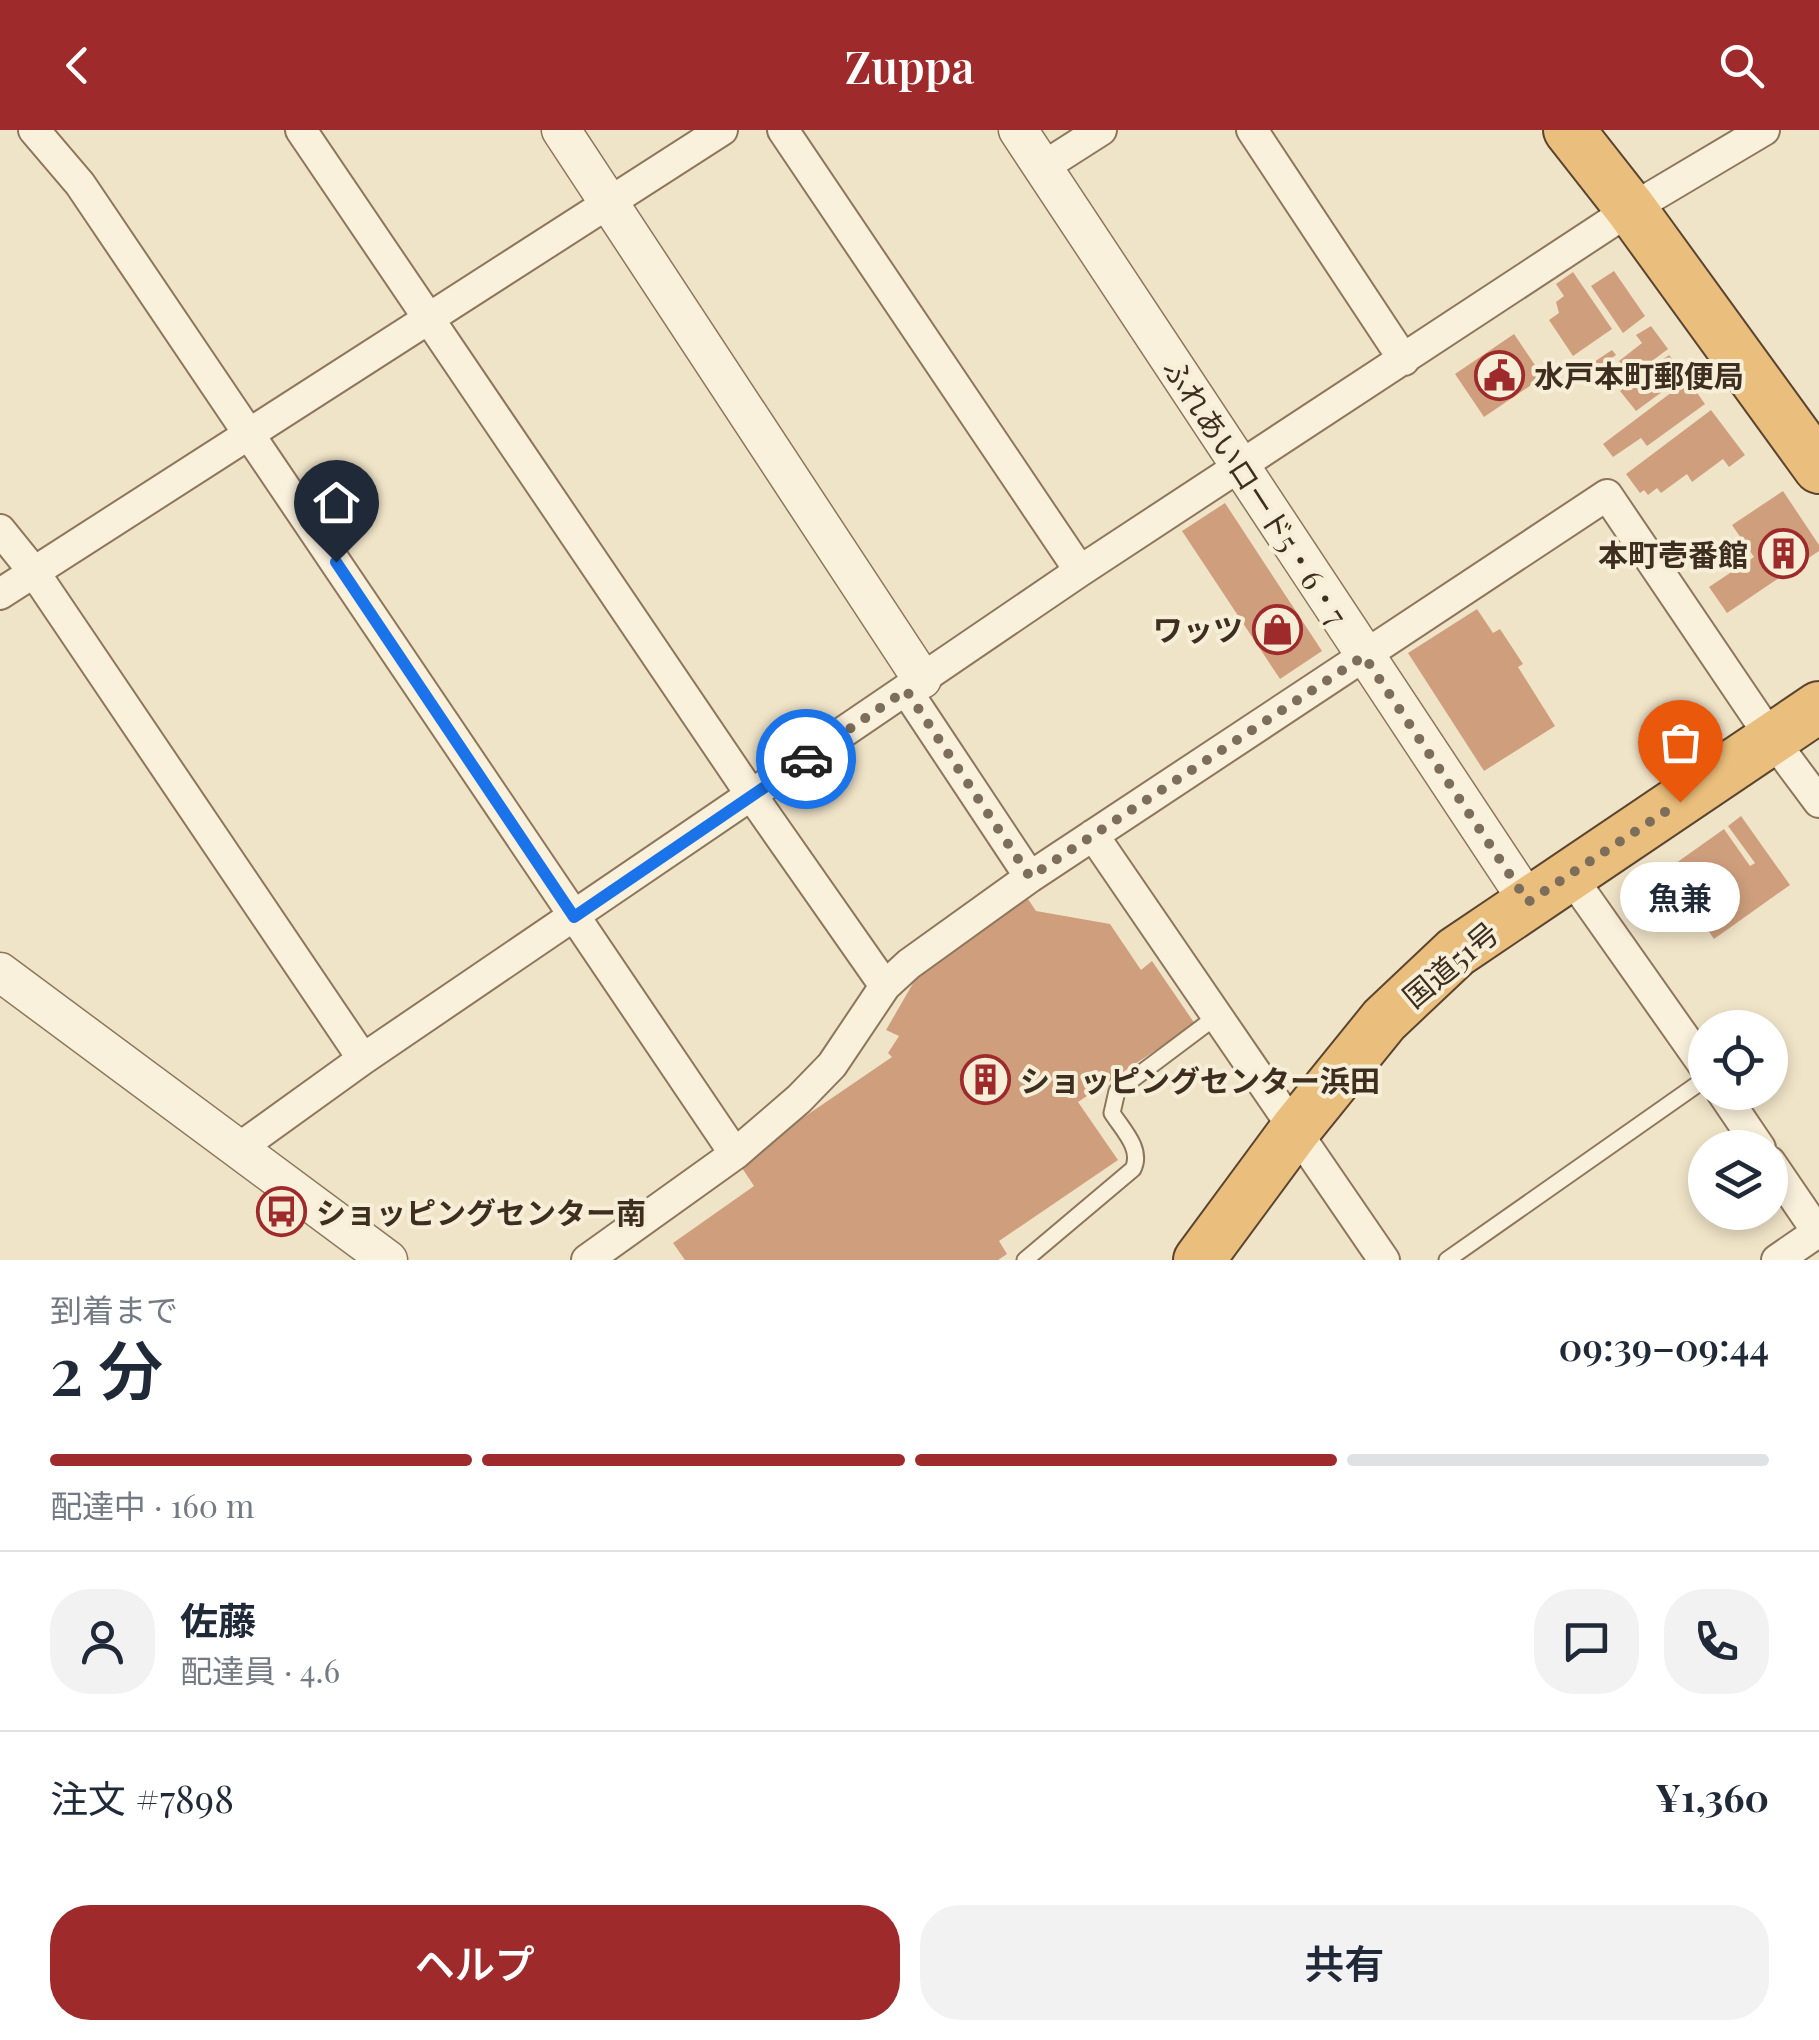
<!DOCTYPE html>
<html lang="ja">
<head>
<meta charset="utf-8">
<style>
	body { margin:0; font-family:"Playfair Display","Noto Sans JP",serif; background:#f2f2f3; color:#1f2937; height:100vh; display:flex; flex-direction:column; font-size:38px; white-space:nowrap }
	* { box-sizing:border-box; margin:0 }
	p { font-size:32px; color:#747a83 }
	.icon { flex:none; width:55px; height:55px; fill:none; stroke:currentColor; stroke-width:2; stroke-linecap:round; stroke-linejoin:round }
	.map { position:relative; height:1130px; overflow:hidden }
	.side { display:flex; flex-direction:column; background:#fff; flex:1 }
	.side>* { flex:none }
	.tools { position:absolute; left:1688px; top:880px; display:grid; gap:20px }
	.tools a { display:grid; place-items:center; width:100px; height:100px; border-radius:50%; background:#fff; box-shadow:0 5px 15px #0003; font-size:50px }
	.pin { position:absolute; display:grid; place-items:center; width:85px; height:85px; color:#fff; margin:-102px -42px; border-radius:50% 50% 50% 0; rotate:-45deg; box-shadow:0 0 10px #0007 }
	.pin .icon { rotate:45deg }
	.courier { position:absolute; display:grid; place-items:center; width:100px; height:100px; margin:-50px; border:8px solid #1a73e8; border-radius:50%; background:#fff; color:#222; box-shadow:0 2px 12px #0007 }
	.bubble { position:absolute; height:70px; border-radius:35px; background:#fff; box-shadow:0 5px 15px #0003; font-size:32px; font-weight:600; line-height:70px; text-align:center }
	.head em { font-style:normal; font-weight:600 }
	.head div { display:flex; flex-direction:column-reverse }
	.head { display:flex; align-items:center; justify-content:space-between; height:170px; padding:0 50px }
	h1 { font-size:65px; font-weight:600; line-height:75px }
	.bar { display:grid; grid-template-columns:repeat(4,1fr); gap:15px 10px; align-content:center; height:120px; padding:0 50px }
	.bar i { height:12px; border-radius:8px; background:#e0e1e3 }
	.bar .active { background:#9e2a2b }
	.bar p { grid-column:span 4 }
	.line { display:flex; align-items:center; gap:25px; padding:0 50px; border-top:2px solid #e0e1e3 }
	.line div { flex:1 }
	.round { display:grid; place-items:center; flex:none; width:105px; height:105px; border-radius:40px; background:#f2f2f3 }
	.primary-button { display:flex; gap:20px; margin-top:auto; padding:20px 50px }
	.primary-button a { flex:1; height:115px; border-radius:40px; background:#9e2a2b; color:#fff; font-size:40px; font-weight:600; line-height:115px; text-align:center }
	.primary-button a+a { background:#f2f2f3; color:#1f2937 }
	header { display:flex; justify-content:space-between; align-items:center; height:130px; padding:0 50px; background:#9e2a2b; color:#fff; font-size:45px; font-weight:600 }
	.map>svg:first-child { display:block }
	.building { fill:#cf9f7d }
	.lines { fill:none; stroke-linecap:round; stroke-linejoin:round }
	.service-casing { stroke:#8d765c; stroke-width:19 }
	.minor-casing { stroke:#8d765c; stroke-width:34 }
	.tertiary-casing { stroke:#8d765c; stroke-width:41 }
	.trunk-casing { stroke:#5b4430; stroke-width:54 }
	.service { stroke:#faf1dc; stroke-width:15 }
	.minor { stroke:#faf1dc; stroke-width:30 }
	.tertiary { stroke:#faf1dc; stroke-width:38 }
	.trunk { stroke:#eabe7c; stroke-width:50 }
	.done { stroke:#7c6e5b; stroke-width:10; stroke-dasharray:0 18 }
	.route { stroke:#1a73e8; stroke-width:12 }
	.labels { text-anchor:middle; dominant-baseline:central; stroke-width:8; stroke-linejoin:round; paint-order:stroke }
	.poi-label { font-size:30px; font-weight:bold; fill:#3d2e20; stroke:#f7eed8; text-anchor:start }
	.street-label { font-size:30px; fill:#3d2e20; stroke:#f7eed8 }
</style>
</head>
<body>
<header><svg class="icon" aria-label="back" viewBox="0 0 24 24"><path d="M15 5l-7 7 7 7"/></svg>Zuppa<svg class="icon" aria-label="search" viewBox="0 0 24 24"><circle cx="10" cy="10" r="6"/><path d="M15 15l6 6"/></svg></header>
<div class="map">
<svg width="1819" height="1130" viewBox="0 0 1819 1130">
	<rect width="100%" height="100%" fill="#f0e4c8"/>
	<!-- building -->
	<path class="building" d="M1614,141l31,45 -22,17 -32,-47z
		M1573,142l39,57 -39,27 -24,-36 10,-7 -3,-11 8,-6 -8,-12z
		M1651,196l17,23 -36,27 -13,-15 23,-18 -6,-8z
		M1514,204l29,43 -59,40 -29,-43z
		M1612,220l4,5 -11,8 11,15 -8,5 -14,-21z
		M1669,225l16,20 -49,36 -16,-20z
		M1688,250l17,24 -58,42 -6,-8 -28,19 -10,-13z
		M1711,280l34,45 -16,12 -6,-8 -31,23 -5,-8 -26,19 -4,-5 -9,7 -4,-5 -4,3 -14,-19z
		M1783,361l36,54v6l-92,62 -18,-26 45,-30 -22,-32z
		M1225,373l97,148 -42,28 -98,-148z
		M1477,479l16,24 7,-4 23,35 -5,3 37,59 -71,45 -76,-118z
		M1741,686l49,69 -76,54 -30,-43 -22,15 -7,-10 -13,9 -11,-15 93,-66 26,37 5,-3 -27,-37z
		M1028,769l8,12 74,13 31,46 11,-9 43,63 -117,78 40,58 -119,81 8,13 -9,6h-313l-12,-17 81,-57 -12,-18 43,-38 107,-73 -4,-4 11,-17 -13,-6 33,-57z"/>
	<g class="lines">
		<defs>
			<path id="service" d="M1025,1130l108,-91c10,-20 -11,-40 -21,-56l5,-22 100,-75
				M1447,1130l258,-181"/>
			<path id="minor" d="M34,0l46,54 655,970
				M301,0l451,666 133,190
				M783,0l297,441
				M1252,0l152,230
				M1043,37l58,-37
				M0,400l34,42 329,487
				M0,464l722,-464
				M906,560l124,187
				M1093,705l291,425
				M1569,744l136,193
				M1722,962l38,56
				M238,1019l125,-90 717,-488 551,-362 133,-79
				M1770,1032l49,72
				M587,1130l148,-106 64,-55 33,-34 53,-79 24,-22 121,-87 577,-382 165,244 47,63
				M1777,1130l42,-29"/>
			<path id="tertiary" d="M561,0l361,549
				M1018,0l510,771
				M0,842l388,288"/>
			<path id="trunk" d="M1569,0l62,79 188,259
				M1199,1130l96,-130 89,-110 72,-68 363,-245"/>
		</defs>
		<!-- service casing -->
		<use href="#service" class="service-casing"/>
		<!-- minor casing -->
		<use href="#minor" class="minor-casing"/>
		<!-- tertiary casing -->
		<use href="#tertiary" class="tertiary-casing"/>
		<!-- trunk casing -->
		<use href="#trunk" class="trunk-casing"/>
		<!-- service -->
		<use href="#service" class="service"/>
		<!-- minor -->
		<use href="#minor" class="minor"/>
		<!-- tertiary -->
		<use href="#tertiary" class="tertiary"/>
		<!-- trunk -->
		<use href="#trunk" class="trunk"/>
	</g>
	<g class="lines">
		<!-- done -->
		<path class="done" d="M806,629l100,-69 124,187 334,-221 164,246 152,-100"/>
		<!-- route -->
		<path class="route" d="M336,432l238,355 232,-158"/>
	</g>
	<!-- icons -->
	<defs>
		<symbol id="civic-ring" viewBox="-11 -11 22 22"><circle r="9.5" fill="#f7eed8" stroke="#9e2a2b" stroke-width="1.5"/><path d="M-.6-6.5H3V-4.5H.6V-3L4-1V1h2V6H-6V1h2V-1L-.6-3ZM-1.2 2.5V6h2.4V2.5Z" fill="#9e2a2b"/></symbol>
		<symbol id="building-ring" viewBox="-11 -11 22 22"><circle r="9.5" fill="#f7eed8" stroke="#9e2a2b" stroke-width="1.5"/><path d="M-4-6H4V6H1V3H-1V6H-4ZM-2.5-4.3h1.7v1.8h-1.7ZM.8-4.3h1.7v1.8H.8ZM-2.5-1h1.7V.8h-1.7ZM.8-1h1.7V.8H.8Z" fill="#9e2a2b"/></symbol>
		<symbol id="shop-ring" viewBox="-11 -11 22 22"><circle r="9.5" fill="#f7eed8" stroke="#9e2a2b" stroke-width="1.5"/><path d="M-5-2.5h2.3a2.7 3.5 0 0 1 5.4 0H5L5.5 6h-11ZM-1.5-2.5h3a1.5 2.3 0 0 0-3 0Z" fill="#9e2a2b"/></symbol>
		<symbol id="bus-ring" viewBox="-11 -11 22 22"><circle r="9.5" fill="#f7eed8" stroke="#9e2a2b" stroke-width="1.5"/><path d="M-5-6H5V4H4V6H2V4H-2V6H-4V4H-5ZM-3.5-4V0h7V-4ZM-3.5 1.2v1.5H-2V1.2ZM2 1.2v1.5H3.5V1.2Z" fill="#9e2a2b"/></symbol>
	</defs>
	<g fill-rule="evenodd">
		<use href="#civic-ring" x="1472" y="218" width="55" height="55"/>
		<use href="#building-ring" x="1756" y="396" width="55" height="55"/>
		<use href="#shop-ring" x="1250" y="472" width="55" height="55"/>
		<use href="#building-ring" x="958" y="922" width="55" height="55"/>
		<use href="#bus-ring" x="254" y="1054" width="55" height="55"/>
	</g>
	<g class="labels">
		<!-- poi labels -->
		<g class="poi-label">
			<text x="1534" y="245">水戸本町郵便局</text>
			<text x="1748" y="424" text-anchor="end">本町壱番館</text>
			<text x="1243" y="499" text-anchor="end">ワッツ</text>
			<text x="1020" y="950">ショッピングセンター浜田</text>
			<text x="316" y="1082">ショッピングセンター南</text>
		</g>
		<!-- street labels -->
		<g class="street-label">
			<text transform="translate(1256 361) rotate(57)">ふれあいロード5・6・7</text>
			<text transform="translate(1450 834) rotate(-40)">国道51号</text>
		</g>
	</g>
</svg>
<div class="tools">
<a><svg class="icon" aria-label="locate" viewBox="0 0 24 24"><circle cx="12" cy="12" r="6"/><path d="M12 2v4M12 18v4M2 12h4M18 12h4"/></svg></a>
<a><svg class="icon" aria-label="layers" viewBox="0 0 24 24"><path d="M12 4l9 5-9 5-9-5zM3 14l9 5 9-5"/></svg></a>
</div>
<div class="pin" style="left:1680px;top:672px;background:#ea580c"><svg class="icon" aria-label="bag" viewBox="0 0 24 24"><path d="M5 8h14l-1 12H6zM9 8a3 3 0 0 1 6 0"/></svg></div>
<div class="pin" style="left:336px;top:432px;background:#1f2937"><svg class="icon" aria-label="home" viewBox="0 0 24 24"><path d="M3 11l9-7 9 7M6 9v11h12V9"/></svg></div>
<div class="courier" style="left:806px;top:629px"><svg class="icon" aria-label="car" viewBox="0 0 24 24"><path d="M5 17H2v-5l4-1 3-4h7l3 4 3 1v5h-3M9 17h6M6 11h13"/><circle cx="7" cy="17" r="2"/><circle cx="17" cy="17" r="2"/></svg></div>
<div class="bubble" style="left:1620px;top:732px;width:120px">魚兼</div>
</div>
<section class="side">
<div class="head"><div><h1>2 分</h1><p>到着まで</p></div><em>09:39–09:44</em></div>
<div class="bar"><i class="active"></i><i class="active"></i><i class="active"></i><i></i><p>配達中 · 160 m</p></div>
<div class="line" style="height:180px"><a class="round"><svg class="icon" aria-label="person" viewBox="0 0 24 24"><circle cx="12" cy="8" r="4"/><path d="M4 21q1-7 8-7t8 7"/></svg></a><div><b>佐藤</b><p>配達員 · 4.6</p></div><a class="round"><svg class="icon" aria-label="chat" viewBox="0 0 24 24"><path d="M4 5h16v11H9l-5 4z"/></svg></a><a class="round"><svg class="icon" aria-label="phone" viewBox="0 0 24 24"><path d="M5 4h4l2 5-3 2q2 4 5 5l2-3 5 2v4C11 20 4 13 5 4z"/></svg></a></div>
<div class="line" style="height:130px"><div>注文 #7898</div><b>¥1,360</b></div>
<div class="primary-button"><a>ヘルプ</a><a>共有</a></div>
</section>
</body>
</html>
